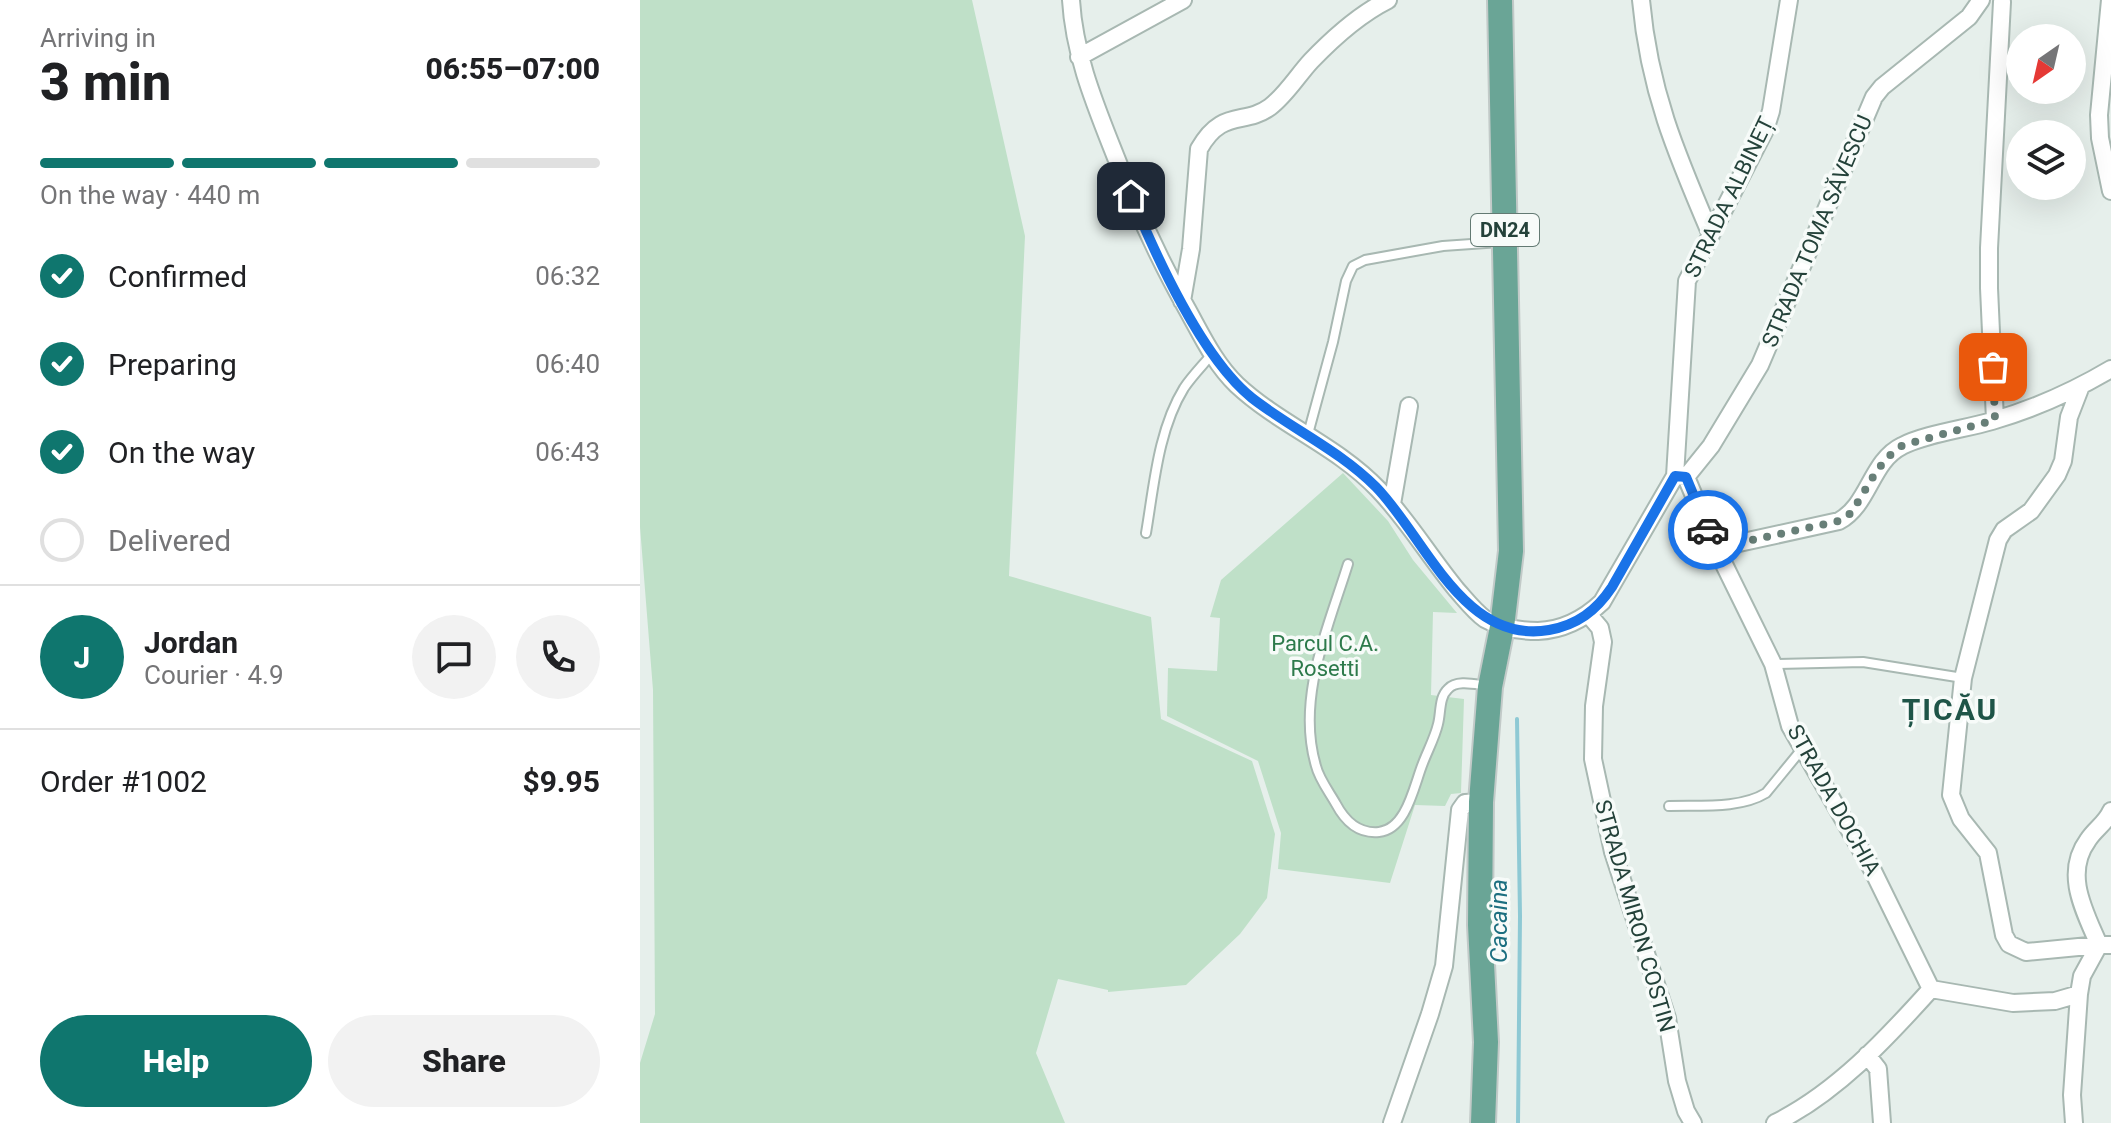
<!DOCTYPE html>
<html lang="en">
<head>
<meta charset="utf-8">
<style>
	body { margin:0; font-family:Roboto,sans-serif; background:#f2f2f2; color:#202124; height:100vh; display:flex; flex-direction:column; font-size:30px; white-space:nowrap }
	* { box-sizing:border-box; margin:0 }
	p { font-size:26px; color:#757577 }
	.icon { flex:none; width:44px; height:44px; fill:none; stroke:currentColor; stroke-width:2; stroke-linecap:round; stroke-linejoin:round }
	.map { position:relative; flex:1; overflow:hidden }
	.panel { display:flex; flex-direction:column; background:#fff; width:640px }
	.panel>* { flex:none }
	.needle { width:52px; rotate:214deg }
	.fabs { position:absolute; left:1366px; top:24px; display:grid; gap:16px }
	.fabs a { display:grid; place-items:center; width:80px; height:80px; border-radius:50%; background:#fff; box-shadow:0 8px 32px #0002; font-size:40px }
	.pin { position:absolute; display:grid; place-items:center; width:68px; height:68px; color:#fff; margin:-34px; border-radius:16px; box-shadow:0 4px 12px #0006 }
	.courier { position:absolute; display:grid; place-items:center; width:80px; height:80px; margin:-40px; border:6px solid #1a73e8; border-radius:50%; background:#fff; color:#222; box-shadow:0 2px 10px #0007 }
	.headline em { font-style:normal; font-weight:800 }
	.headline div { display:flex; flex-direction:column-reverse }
	.headline { display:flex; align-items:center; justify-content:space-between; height:136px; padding:0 40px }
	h1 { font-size:52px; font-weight:800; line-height:60px }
	.bar { display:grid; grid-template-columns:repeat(4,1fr); gap:12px 8px; align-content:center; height:96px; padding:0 40px }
	.bar i { height:10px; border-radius:6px; background:#e0e0e0 }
	.bar .current { background:#0f766e }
	.bar p { grid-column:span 4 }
	.line { display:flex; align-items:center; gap:20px; padding:0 40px; border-top:2px solid #e0e0e0 }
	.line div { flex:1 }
	.round { display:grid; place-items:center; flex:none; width:84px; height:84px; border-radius:42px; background:#f2f2f2 }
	ol { padding:0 40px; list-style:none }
	li { display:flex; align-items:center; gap:24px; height:88px }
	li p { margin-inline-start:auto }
	li .icon { padding:8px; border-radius:50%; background:#0f766e; color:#fff; stroke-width:4 }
	li:last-child { color:#757577 }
	li i { width:44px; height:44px; border:4px solid #e0e0e0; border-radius:50% }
	.cta { display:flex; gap:16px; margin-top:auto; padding:16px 40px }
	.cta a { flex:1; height:92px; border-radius:48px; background:#0f766e; color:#fff; font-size:32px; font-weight:800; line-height:92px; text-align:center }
	.cta a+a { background:#f2f2f2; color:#202124 }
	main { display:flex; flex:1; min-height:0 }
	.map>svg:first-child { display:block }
	.green { fill:#bfe0c8 }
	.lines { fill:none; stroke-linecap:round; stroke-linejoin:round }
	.stream { stroke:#8ec9d4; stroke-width:4 }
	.lane-casing { stroke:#a8b8b2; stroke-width:12 }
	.street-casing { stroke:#a8b8b2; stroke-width:20 }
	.primary-casing { stroke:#c2cac8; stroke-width:28 }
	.lane { stroke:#fff; stroke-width:8 }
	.street { stroke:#fff; stroke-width:16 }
	.primary { stroke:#6aa596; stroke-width:24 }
	.done { stroke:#687f78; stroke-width:8; stroke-dasharray:0 14.4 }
	.route { stroke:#1a73e8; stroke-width:10 }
	.labels { text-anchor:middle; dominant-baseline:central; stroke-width:7; stroke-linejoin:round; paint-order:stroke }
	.shield { fill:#f7fbf9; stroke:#637a73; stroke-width:2 }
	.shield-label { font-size:20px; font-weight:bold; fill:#24423a }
	.street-label { font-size:22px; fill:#24423a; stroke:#f7fbf9 }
	.park-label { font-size:22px; fill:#2d7a4b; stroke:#f7fbf9 }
	.water-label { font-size:24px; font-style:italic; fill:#1c6f80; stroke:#f7fbf9 }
	.district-label { font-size:30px; font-weight:bold; letter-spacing:2px; fill:#1f5548; stroke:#f7fbf9 }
</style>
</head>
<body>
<main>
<section class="panel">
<div class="headline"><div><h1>3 min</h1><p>Arriving in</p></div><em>06:55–07:00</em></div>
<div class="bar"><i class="current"></i><i class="current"></i><i class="current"></i><i></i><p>On the way · 440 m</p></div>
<ol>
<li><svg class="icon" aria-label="check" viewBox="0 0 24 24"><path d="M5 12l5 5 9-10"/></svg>Confirmed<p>06:32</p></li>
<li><svg class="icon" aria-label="check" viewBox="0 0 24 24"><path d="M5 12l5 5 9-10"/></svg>Preparing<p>06:40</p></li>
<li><svg class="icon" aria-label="check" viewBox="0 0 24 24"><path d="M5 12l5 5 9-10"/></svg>On the way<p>06:43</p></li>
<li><i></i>Delivered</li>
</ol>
<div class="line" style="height:144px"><b class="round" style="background:#0f766e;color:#fff">J</b><div><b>Jordan</b><p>Courier · 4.9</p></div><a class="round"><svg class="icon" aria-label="chat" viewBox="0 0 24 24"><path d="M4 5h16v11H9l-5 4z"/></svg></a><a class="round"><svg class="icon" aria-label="phone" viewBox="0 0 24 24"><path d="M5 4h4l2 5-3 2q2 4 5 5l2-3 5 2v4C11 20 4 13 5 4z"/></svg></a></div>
<div class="line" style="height:104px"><div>Order #1002</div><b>$9.95</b></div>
<div class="cta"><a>Help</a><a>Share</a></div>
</section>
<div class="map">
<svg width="1471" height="1123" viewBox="0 0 1471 1123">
	<rect width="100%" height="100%" fill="#e6efeb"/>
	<!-- green -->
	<path class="green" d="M0,0h332l53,236 -16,340 142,41 10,102 91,42 23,73 -8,64 -27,36 -54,51 -78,7v-2l-50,-11 -22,74 29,70h-425v-60l15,-49 -2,-324 -13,-163z
		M703,473l45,48 25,39 44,53 -24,-1 -2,83 33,4 -3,94 -10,1 -6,12 -30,-1 -25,78 -112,-14 3,-36 -23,-72 -91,-45 1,-48 49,3 3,-53 -10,-1 11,-37z"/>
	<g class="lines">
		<!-- stream -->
		<path class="stream" d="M877,719l3,197 -2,207"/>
		<defs>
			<path id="lane" d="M668,434l25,-92 13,-61 7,-15 12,-6 78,-14 57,-4
				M506,533c8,-47 12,-103 38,-145 8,-12 19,-23 28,-34
				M708,564c-20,64 -52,135 -32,202 3,13 14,27 20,38 9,17 22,30 43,28 28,-3 35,-47 44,-69 5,-13 12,-26 15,-39 3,-11 1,-27 10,-35 9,-10 29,-4 41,-3
				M1133,664l90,-2 100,16
				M1029,806c31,-1 71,3 97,-13l36,-44"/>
			<path id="street" d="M431,0c3,51 21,97 40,145 22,57 46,111 76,164 15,27 28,55 50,76 43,40 100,61 141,104 29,30 51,67 78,100 9,10 18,22 29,30 16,9 35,12 53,12 25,-1 46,-12 64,-29l73,-126 12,-195 78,-151 6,-19 18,-111
				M1001,0c8,90 35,153 70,235
				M1470,0l-11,115 1,23 11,53
				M439,57l104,-57
				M542,301l9,-52 8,-100c23,-41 45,-23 71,-42 16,-12 28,-32 41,-46 22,-23 49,-47 77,-61
				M1441,386l-12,31 -6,44 -6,14 -26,36 -27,19 -6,10 -35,138 -12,117 10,24 27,34 16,82 5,9 17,8 73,-7c-14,-33 -36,-71 -11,-105 7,-11 18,-17 23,-29
				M1355,420l-6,-132v-40l13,-246
				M1035,476l11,1 25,-31 49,-81 114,-268 8,-10 87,-70 12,-17
				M1046,477l30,71 57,116 17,62 83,145 58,118
				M752,504l17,-98
				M1076,548l123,-27c30,-16 32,-60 63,-75 23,-12 63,-17 90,-25 41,-12 82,-30 119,-52
				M949,615l11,13 3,14 -9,64 -1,53 20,93 54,166 10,63 9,30 7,12
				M1291,989l82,14 42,-2 24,-7
				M1227,1055l11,14 4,54
				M752,1123l38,-109 14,-48 16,-156 5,-7 16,-1
				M1135,1123c61,-30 111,-84 156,-134
				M1434,1123l-2,-28 7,-101 3,-18 17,-31h12"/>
			<path id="primary" d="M843,1123l3,-81 -6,-117 1,-123 9,-115 12,-60 9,-76 -11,-551"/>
		</defs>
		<!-- lane casing -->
		<use href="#lane" class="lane-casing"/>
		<!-- street casing -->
		<use href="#street" class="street-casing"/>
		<!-- primary casing -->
		<use href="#primary" class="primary-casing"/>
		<!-- lane -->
		<use href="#lane" class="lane"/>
		<!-- street -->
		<use href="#street" class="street"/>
		<!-- primary -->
		<use href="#primary" class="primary"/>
	</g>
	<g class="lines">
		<!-- done -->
		<path class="done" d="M1068,530l8,18 123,-27 9,-5c19,-24 28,-54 55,-71l92,-25 -2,-53"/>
		<!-- route -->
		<path class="route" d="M491,196c25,60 70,161 121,202 40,31 87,52 124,89 49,50 87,158 173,143 28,-5 47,-19 63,-43l63,-111 11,1 22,53"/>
	</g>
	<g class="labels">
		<!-- shield labels -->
		<rect class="shield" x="831" y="214" width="68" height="32" rx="6"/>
		<g class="shield-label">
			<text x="865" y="230">DN24</text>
		</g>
		<!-- street labels -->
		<g class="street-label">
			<text transform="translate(1089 197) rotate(-64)">STRADA ALBINEȚ</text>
			<text transform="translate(1177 231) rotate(-67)">STRADA TOMA SĂVESCU</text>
			<text transform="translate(1194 800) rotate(61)">STRADA DOCHIA</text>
			<text transform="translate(995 916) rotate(74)">STRADA MIRON COSTIN</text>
		</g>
		<!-- park labels -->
		<g class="park-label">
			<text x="685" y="643">Parcul C.A.<tspan x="685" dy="25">Rosetti</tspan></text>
		</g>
		<!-- water labels -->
		<g class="water-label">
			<text transform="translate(859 921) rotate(-90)">Cacaina</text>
		</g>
		<!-- district labels -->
		<g class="district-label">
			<text x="1310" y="709">ȚICĂU</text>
		</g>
	</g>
</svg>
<div class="fabs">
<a><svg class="needle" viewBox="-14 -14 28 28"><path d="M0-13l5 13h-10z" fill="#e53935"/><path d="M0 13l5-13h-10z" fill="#757577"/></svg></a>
<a><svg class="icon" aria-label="layers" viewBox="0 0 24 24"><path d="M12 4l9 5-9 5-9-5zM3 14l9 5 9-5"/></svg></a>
</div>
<div class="pin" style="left:1353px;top:367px;background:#ea580c"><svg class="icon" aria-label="bag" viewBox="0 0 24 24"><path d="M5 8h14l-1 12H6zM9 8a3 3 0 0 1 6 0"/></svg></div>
<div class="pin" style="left:491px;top:196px;background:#1f2937"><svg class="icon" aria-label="home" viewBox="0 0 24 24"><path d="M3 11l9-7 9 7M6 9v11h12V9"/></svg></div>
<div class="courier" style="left:1068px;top:530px"><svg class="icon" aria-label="car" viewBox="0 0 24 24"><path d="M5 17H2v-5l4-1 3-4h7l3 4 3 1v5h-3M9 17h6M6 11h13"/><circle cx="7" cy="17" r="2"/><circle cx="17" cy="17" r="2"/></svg></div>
</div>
</main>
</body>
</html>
